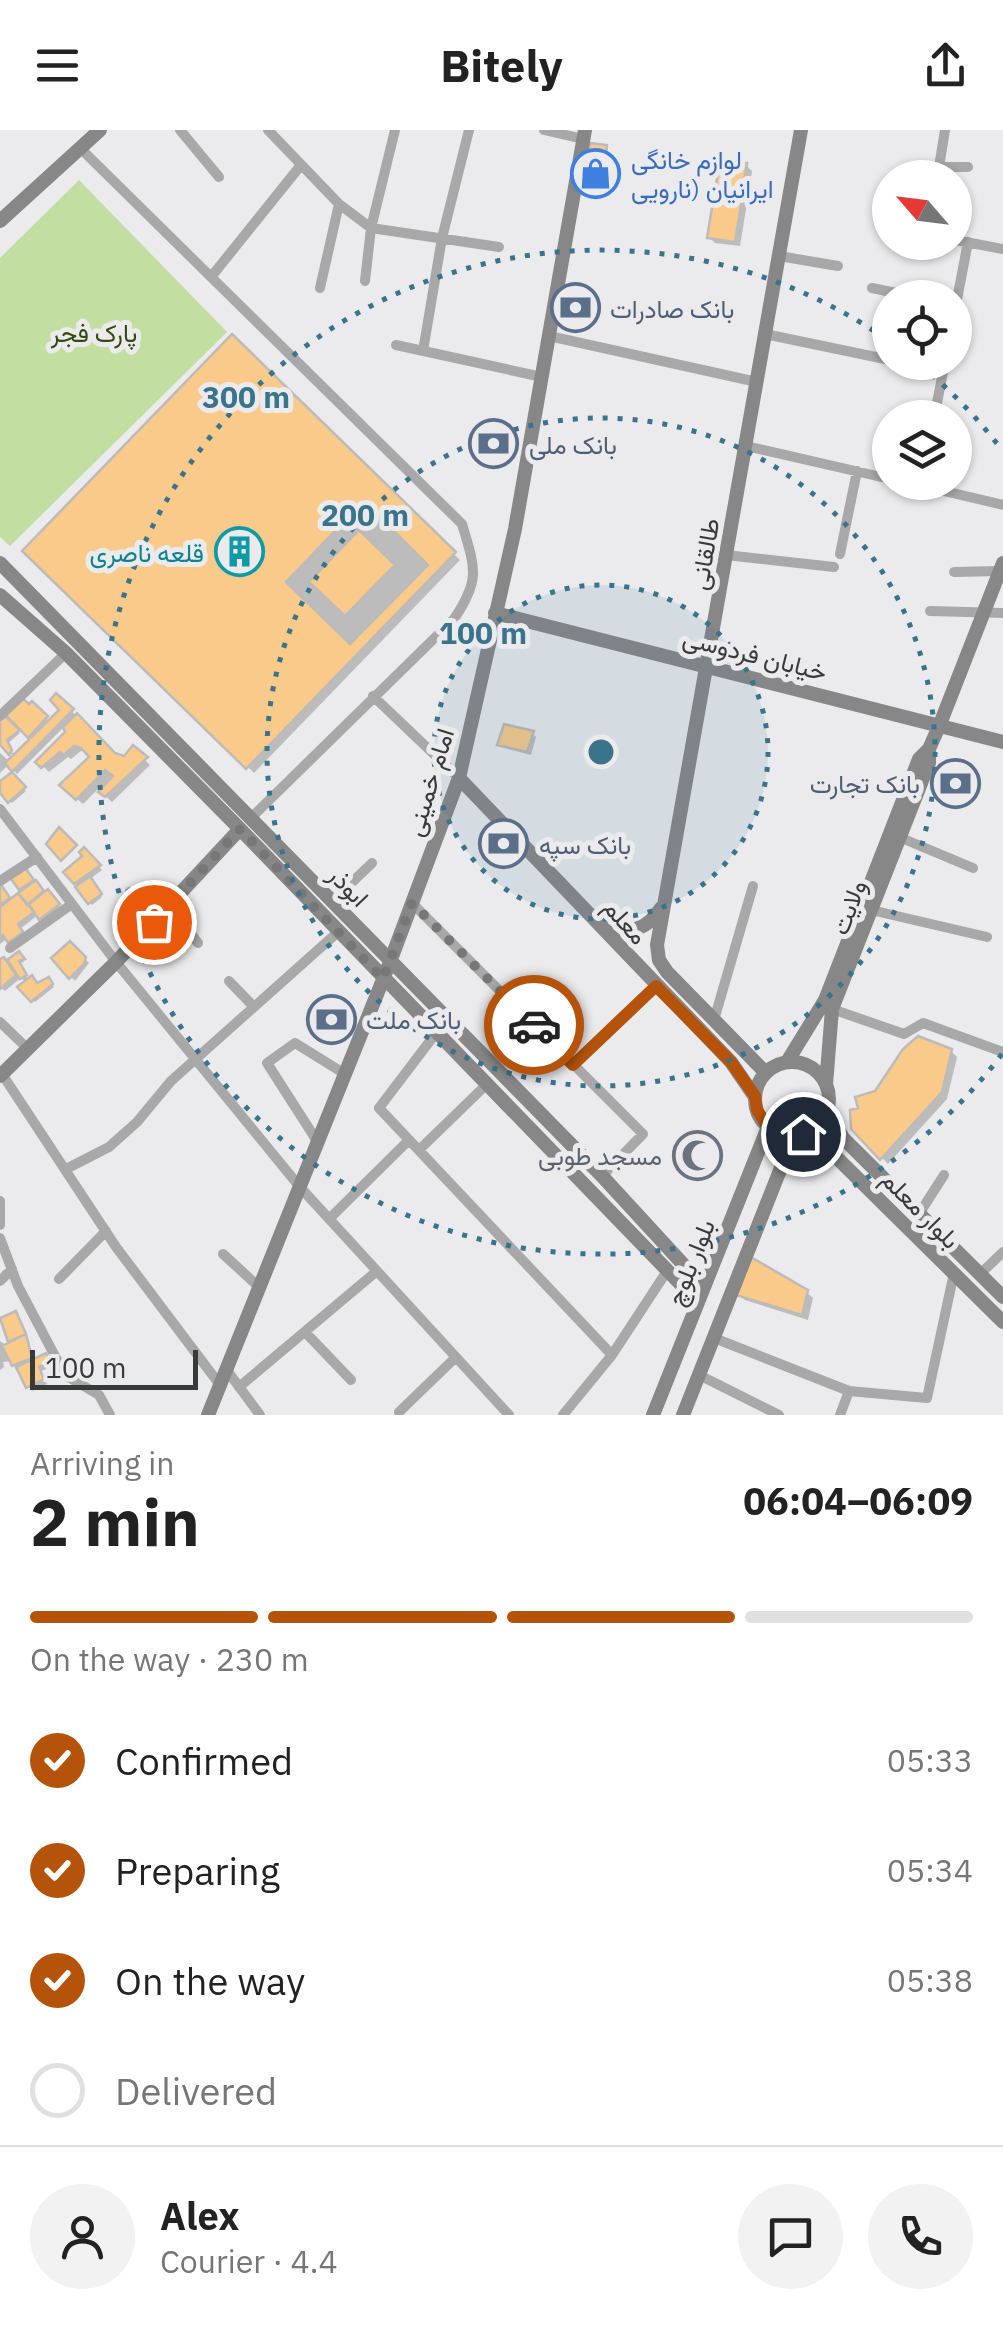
<!DOCTYPE html>
<html lang="en">
<head>
<meta charset="utf-8">
<style>
	body { margin:0; font-family:"IBM Plex Sans",Vazirmatn,sans-serif; background:#f2f2f2; color:#222; height:100vh; display:flex; flex-direction:column; font-size:38px; white-space:nowrap }
	* { box-sizing:border-box; margin:0 }
	p { font-size:32px; color:#767676 }
	.icon { flex:none; width:55px; height:55px; fill:none; stroke:currentColor; stroke-width:2; stroke-linecap:round; stroke-linejoin:round }
	.map { position:relative; height:1285px; overflow:hidden }
	.sheet { display:flex; flex-direction:column; background:#fff; flex:1 }
	.sheet>* { flex:none }
	.needle { width:65px; rotate:298deg }
	.tools { position:absolute; left:872px; top:30px; display:grid; gap:20px }
	.tools a { display:grid; place-items:center; width:100px; height:100px; border-radius:50%; background:#fff; box-shadow:0 2px 8px #0004; font-size:50px }
	.scale { position:absolute; left:30px; bottom:25px; width:168px; box-sizing:border-box; padding-left:10px; border:5px solid #383939; border-top:0; font-size:28px; line-height:35px; white-space:nowrap; color:#383939; -webkit-text-stroke:8px #ebebed; paint-order:stroke }
	.pin { position:absolute; display:grid; place-items:center; width:85px; height:85px; color:#fff; margin:-42px; border:5px solid #fff; border-radius:50%; box-shadow:0 2px 10px #0007 }
	.courier { position:absolute; display:grid; place-items:center; width:100px; height:100px; margin:-50px; border:8px solid #b45309; border-radius:50%; background:#fff; color:#222; box-shadow:0 2px 12px #0007 }
	.overview em { font-style:normal; font-weight:700 }
	.overview div { display:flex; flex-direction:column-reverse }
	.overview { display:flex; align-items:center; justify-content:space-between; height:170px; padding:0 30px }
	h1 { font-size:65px; font-weight:700; line-height:75px }
	.bar { display:grid; grid-template-columns:repeat(4,1fr); gap:15px 10px; align-content:center; height:120px; padding:0 30px }
	.bar i { height:12px; border-radius:8px; background:#e0e0e0 }
	.bar .current { background:#b45309 }
	.bar p { grid-column:span 4 }
	.line { display:flex; align-items:center; gap:25px; padding:0 30px; border-top:2px solid #e0e0e0 }
	.line div { flex:1 }
	.round { display:grid; place-items:center; flex:none; width:105px; height:105px; border-radius:52px; background:#f2f2f2 }
	ol { padding:0 30px; list-style:none }
	li { display:flex; align-items:center; gap:30px; height:110px }
	li p { margin-inline-start:auto }
	li .icon { padding:10px; border-radius:50%; background:#b45309; color:#fff; stroke-width:4 }
	li:last-child { color:#767676 }
	li i { width:55px; height:55px; border:5px solid #e0e0e0; border-radius:50% }
	header { display:flex; justify-content:space-between; align-items:center; height:130px; padding:0 30px; background:#fff; font-size:45px; font-weight:700 }
	.map>svg:first-child { display:block }
	.green { fill:#c2dfa1 }
	.shadow { fill:#0003 }
	.building { fill:#f9ca8a; stroke:#bcbbba; stroke-width:2.5; fill-rule:evenodd }
	.lines { fill:none; stroke-linecap:round; stroke-linejoin:round }
	.street { stroke:#a9a8a8; stroke-width:10 }
	.secondary { stroke:#888787; stroke-width:14 }
	.done { stroke:#777778; stroke-width:10; stroke-dasharray:0 18 }
	.route { stroke:#b45309; stroke-width:12 }
	.ring { fill:none; stroke:#39748c; stroke-width:5; stroke-dasharray:5 10 }
	.labels { text-anchor:middle; dominant-baseline:central; stroke-width:10; stroke-linejoin:round; paint-order:stroke }
	.shop-label { font-size:25px; fill:#366cbe; stroke:#ebebed; text-anchor:start }
	.service-label { font-size:25px; fill:#4e5e75; stroke:#ebebed; text-anchor:start }
	.park-label { font-size:25px; fill:#324a0b; stroke:#ebebed }
	.culture-label { font-size:25px; fill:#0d838f; stroke:#ebebed; text-anchor:end }
	.street-label { font-size:25px; fill:#383939; stroke:#ebebed }
	.worship-label { font-size:25px; fill:#5b616d; stroke:#ebebed; text-anchor:end }
	.centre { fill:#39748c; stroke:#ebebed; stroke-width:5 }
	.ring-label { font-size:30px; text-anchor:middle; font-weight:bold; fill:#39748c; stroke:#ebebed; stroke-width:10; stroke-linejoin:round; paint-order:stroke }
</style>
</head>
<body>
<header><svg class="icon" aria-label="menu" viewBox="0 0 24 24"><path d="M4 6h16M4 12h16M4 18h16"/></svg>Bitely<svg class="icon" aria-label="share" viewBox="0 0 24 24"><path d="M12 15V3M7 8l5-5 5 5M5 13v7h14v-7"/></svg></header>
<div class="map">
<svg width="1003" height="1285" viewBox="0 0 1003 1285">
	<rect width="100%" height="100%" fill="#ebebed"/>
	<!-- green -->
	<path class="green" d="M79,50l148,152 -217,214 -10,-9v-279z"/>
	<!-- shadow -->
	<path class="shadow" d="M606,17l3,16 -2,30 -15,-1 -4,-4z
		M746,35l6,6 -3,21 4,4 -1,8 -5,-1 -7,43 -25,-3 -6,-6z
		M232,208l228,222 -206,213 -228,-222z
		M57,566l57,59 11,4 8,-10 17,16 -38,37 -14,-13 -15,15 -21,-19 30,-27 -4,-5 -7,-2 -10,8 -3,-2 -19,15 -10,-10 29,-29 -3,-7 -48,48 -8,-10 -9,9v-20l10,9 5,-5 -15,-15v-17l5,-5 15,13 -13,11 8,13 17,-17 -24,-26 24,-9 18,17 12,-12z
		M532,603l4,4 -5,18 -27,-7 -4,-4z
		M11,646l15,15 -14,12 -12,-15v-3z
		M84,720l18,20 -12,9 12,18 -10,8 -25,-32 19,-17z
		M24,740l21,25 3,-2 12,14 -17,13 -5,-5 -18,14 5,8 -11,8 -6,-7 -8,6v-57l10,15 14,-10 -3,-4z
		M70,814l19,19 -14,18 -21,-22z
		M18,824l6,8 -4,1 8,17 9,6 12,-6 5,7 -19,15 -14,-15 5,-5 -5,-4 -16,13 -5,-4v-24h7z
		M951,921l6,6 -10,42 -59,65 -35,-36 23,-35z
		M806,1162l7,6 -5,22 -63,-20 -6,-5z
		M17,1186l18,45 15,-1 4,6 -13,5 6,13 -15,7 -20,-30 -9,1 1,5 -4,3v-29l7,5 5,-3 -2,-2z"/>
	<!-- building -->
	<path class="building" d="M590,13l17,2 -1,11 -17,-2z
		M589,24l17,2 -2,34 -19,-1z
		M720,30l27,3 -4,24 5,1 -2,11h-4l-7,43 -28,-4z
		M232,204l224,218 -210,217 -224,-218z
		M364,371l64,64 -78,79 -64,-62zM359,400l36,35 -50,51 -36,-34z
		M56,563l18,16 -62,63 -7,-9 54,-53 -9,-10z
		M21,567l8,7 3,-3 16,15 -20,22 -23,-24z
		M77,583l38,40 9,3 9,-11 15,12 -43,40 -7,-5 15,-16 -8,-6 -29,30 -17,-15 30,-28 -8,-9 -7,-2 -10,9 -4,-3 -19,16 -6,-6 30,-30 -2,-5z
		M5,586l15,14 -13,10 5,10 -3,5 -9,-10v-24z
		M504,594l30,7 -7,21 -30,-7z
		M12,642l14,15 -18,16 -8,-10v-12z
		M59,697l18,18 -16,16 -15,-17z
		M84,717l17,18 -27,19 -11,-12 19,-16 -3,-4z
		M24,736l10,14 -15,10 -10,-14z
		M90,746l12,18 -14,10 -13,-17z
		M36,750l8,11 -17,14 -9,-12z
		M0,753l10,15 -10,7z
		M48,759l12,15 -21,16 -10,-16z
		M18,763l16,19 -16,12 5,8 -15,11 -5,-8 -3,2v-30z
		M70,811l16,16 -2,7 -15,15 -18,-21z
		M19,821l6,8 -6,2 8,14 -7,4 -13,-19z
		M4,827l12,18 -16,14v-30z
		M32,845l5,8 12,-6 4,7 -22,18 -14,-15z
		M918,906l34,13 -10,43 -62,68 -29,-31 -1,-19 8,-2 -3,-11 20,-6 28,-42z
		M749,1126l59,34 -6,25 -66,-20z
		M16,1181l10,23 -18,8 -8,-24z
		M26,1204l6,24 -20,8 -10,-20z
		M46,1223l6,9 -13,5 5,12 -18,9 -10,-21z"/>
	<g class="lines">
		<!-- street -->
		<path class="street" d="M180,0l39,47
			M268,0l71,74 32,24 128,19
			M544,0l39,9
			M945,0l-6,37h29
			M80,18l382,376c13,44 19,55 -8,95l-202,198
			M955,110l48,9
			M779,126l59,10
			M211,147l90,-112
			M365,151l6,-53 24,-98
			M320,158l19,-84
			M872,158l48,10
			M955,180l13,-68
			M765,204l125,26
			M549,206l208,46
			M396,215l146,32
			M423,221l19,-113 27,-108
			M899,232l44,10
			M934,288l11,-56
			M746,316l144,33
			M906,352l97,23
			M840,424l17,-83
			M726,425l108,12
			M954,442l46,-1
			M930,481l73,2
			M373,566l86,82
			M0,586l66,-63
			M0,679l116,153 183,224 210,229
			M899,707l74,31
			M0,751l37,-24
			M130,762l24,30
			M332,771l40,-38
			M412,773l231,231 -41,42
			M169,775l29,38
			M871,780l116,27
			M10,818l62,-44
			M229,851l25,26
			M832,879l72,25 19,-11 80,29
			M714,890l39,-134
			M0,892l28,27
			M436,903l-57,75 233,247
			M573,935l83,-79
			M2,944l114,173 104,138
			M317,1011l-50,-78 28,-20 50,31
			M419,1020l68,-66
			M66,1039l43,-22 28,-25 34,-41 167,-149
			M0,1071v24
			M919,1084l25,-39
			M329,1089l80,-79
			M0,1108l18,48 47,89 34,20 11,20
			M223,1124l36,33
			M980,1144l23,-22
			M59,1149l47,-48
			M0,1151l12,-12
			M305,1202l46,48
			M714,1208l135,53 78,7 27,-125
			M226,1239l34,46
			M699,1245l80,40
			M239,1257l138,-116
			M399,1282l57,-55
			M563,1285l49,-60 55,-84
			M840,1285l9,-24"/>
		<!-- secondary -->
		<path class="secondary" d="M0,91l100,-91
			M0,433l602,613 102,111
			M0,465l66,58 174,176 458,473
			M495,483l508,129
			M459,648l272,284 24,35
			M602,797c28,4 42,7 59,-19
			M787,932l38,-62 94,-241 10,-10 11,-25 63,-161
			M755 969a37 37 0 1 1 74 0a37 37 0 1 1-74 0Z
			M766,943l-99,-101 -8,-12 -2,-15 144,-815
			M0,946l116,-114 124,-133
			M826,955l6,-76 97,-246v-14
			M827,980l16,28 160,159
			M803,1004l29,19 171,169
			M208,1285l182,-453 69,-184 56,-249 70,-399
			M653,1285l115,-288
			M683,1285l111,-280"/>
	</g>
	<g class="lines">
		<!-- done -->
		<path class="done" d="M154,792l86,-93 143,150 29,-76 122,122"/>
		<!-- route -->
		<path class="route" d="M534,895l39,40 83,-79 75,76 24,34 2,14 11,17 9,5 26,2"/>
	</g>
	<!-- distance rings -->
	<circle cx="601" cy="622" r="167" fill="#39748c" fill-opacity=".12"/>
	<g class="ring">
		<circle cx="601" cy="622" r="167"/>
		<circle cx="601" cy="622" r="334"/>
		<path d="M1002 924A502 502 0 1 1 889 211M920 235A502 502 0 0 1 1002 320"/>
	</g>
	<!-- icons -->
	<defs>
		<symbol id="shop-ring" viewBox="-11 -11 22 22"><circle r="9.5" fill="#ebebed" stroke="#3f7fe0" stroke-width="1.5"/><path d="M-5-2.5h2.3a2.7 3.5 0 0 1 5.4 0H5L5.5 6h-11ZM-1.5-2.5h3a1.5 2.3 0 0 0-3 0Z" fill="#3f7fe0"/></symbol>
		<symbol id="bank-ring" viewBox="-11 -11 22 22"><circle r="9.5" fill="#ebebed" stroke="#5c6f8a" stroke-width="1.5"/><path d="M-6-4H6V4H-6ZM0-2.3a2.3 2.3 0 1 0 0 4.6a2.3 2.3 0 1 0 0-4.6Z" fill="#5c6f8a"/></symbol>
		<symbol id="building-ring" viewBox="-11 -11 22 22"><circle r="9.5" fill="#ebebed" stroke="#0f9aa8" stroke-width="1.5"/><path d="M-4-6H4V6H1V3H-1V6H-4ZM-2.5-4.3h1.7v1.8h-1.7ZM.8-4.3h1.7v1.8H.8ZM-2.5-1h1.7V.8h-1.7ZM.8-1h1.7V.8H.8Z" fill="#0f9aa8"/></symbol>
		<symbol id="mosque-ring" viewBox="-11 -11 22 22"><circle r="9.5" fill="#ebebed" stroke="#6b7280" stroke-width="1.5"/><path d="M3.5-4.9A6 6 0 1 0 3.5 4.9A5 5 0 1 1 3.5-4.9Z" fill="#6b7280"/></symbol>
	</defs>
	<g fill-rule="evenodd">
		<use href="#shop-ring" x="568" y="16" width="55" height="55"/>
		<use href="#bank-ring" x="548" y="150" width="55" height="55"/>
		<use href="#bank-ring" x="466" y="286" width="55" height="55"/>
		<use href="#building-ring" x="212" y="394" width="55" height="55"/>
		<use href="#bank-ring" x="928" y="626" width="55" height="55"/>
		<use href="#bank-ring" x="476" y="686" width="55" height="55"/>
		<use href="#bank-ring" x="304" y="862" width="55" height="55"/>
		<use href="#mosque-ring" x="670" y="998" width="55" height="55"/>
	</g>
	<g class="labels">
		<!-- shop labels -->
		<g class="shop-label">
			<text x="631" y="29">لوازم خانگی<tspan x="631" dy="29">ایرانیان (نارویی</tspan></text>
		</g>
		<!-- service labels -->
		<g class="service-label">
			<text x="610" y="178">بانک صادرات</text>
			<text x="529" y="314">بانک ملی</text>
			<text x="920" y="653" text-anchor="end">بانک تجارت</text>
			<text x="539" y="714">بانک سپه</text>
			<text x="366" y="889">بانک ملت</text>
		</g>
		<!-- park labels -->
		<g class="park-label">
			<text x="94" y="202">پارک فجر</text>
		</g>
		<!-- culture labels -->
		<g class="culture-label">
			<text x="204" y="422">قلعه ناصری</text>
		</g>
		<!-- street labels -->
		<g class="street-label">
			<text transform="translate(704 424) rotate(-80)">طالقانی</text>
			<text transform="translate(755 524) rotate(14)">خیابان فردوسی</text>
			<text transform="translate(429 652) rotate(-73)">امام خمینی</text>
			<text transform="translate(349 756) rotate(46)">ابوذر</text>
			<text transform="translate(848 777) rotate(-69)">ولایت</text>
			<text transform="translate(626 791) rotate(48)">معلم</text>
			<text transform="translate(921 1079) rotate(45)">بلوار معلم</text>
			<text transform="translate(690 1132) rotate(-68)">بلوار بلوچ</text>
		</g>
		<!-- worship labels -->
		<g class="worship-label">
			<text x="662" y="1025">مسجد طوبی</text>
		</g>
	</g>
	<circle cx="601" cy="622" r="15" class="centre"/>
	<g class="ring-label">
		<text x="246" y="278">300 m</text>
		<text x="365" y="396">200 m</text>
		<text x="483" y="514">100 m</text>
	</g>
</svg>
<div class="tools">
<a><svg class="needle" viewBox="-14 -14 28 28"><path d="M0-13l5 13h-10z" fill="#e53935"/><path d="M0 13l5-13h-10z" fill="#767676"/></svg></a>
<a><svg class="icon" aria-label="locate" viewBox="0 0 24 24"><circle cx="12" cy="12" r="6"/><path d="M12 2v4M12 18v4M2 12h4M18 12h4"/></svg></a>
<a><svg class="icon" aria-label="layers" viewBox="0 0 24 24"><path d="M12 4l9 5-9 5-9-5zM3 14l9 5 9-5"/></svg></a>
</div>
<div class="scale">100 m</div>
<div class="pin" style="left:154px;top:792px;background:#ea580c"><svg class="icon" aria-label="bag" viewBox="0 0 24 24"><path d="M5 8h14l-1 12H6zM9 8a3 3 0 0 1 6 0"/></svg></div>
<div class="pin" style="left:803px;top:1004px;background:#1f2937"><svg class="icon" aria-label="home" viewBox="0 0 24 24"><path d="M3 11l9-7 9 7M6 9v11h12V9"/></svg></div>
<div class="courier" style="left:534px;top:895px"><svg class="icon" aria-label="car" viewBox="0 0 24 24"><path d="M5 17H2v-5l4-1 3-4h7l3 4 3 1v5h-3M9 17h6M6 11h13"/><circle cx="7" cy="17" r="2"/><circle cx="17" cy="17" r="2"/></svg></div>
</div>
<section class="sheet">
<div class="overview"><div><h1>2 min</h1><p>Arriving in</p></div><em>06:04–06:09</em></div>
<div class="bar"><i class="current"></i><i class="current"></i><i class="current"></i><i></i><p>On the way · 230 m</p></div>
<ol>
<li><svg class="icon" aria-label="check" viewBox="0 0 24 24"><path d="M5 12l5 5 9-10"/></svg>Confirmed<p>05:33</p></li>
<li><svg class="icon" aria-label="check" viewBox="0 0 24 24"><path d="M5 12l5 5 9-10"/></svg>Preparing<p>05:34</p></li>
<li><svg class="icon" aria-label="check" viewBox="0 0 24 24"><path d="M5 12l5 5 9-10"/></svg>On the way<p>05:38</p></li>
<li><i></i>Delivered</li>
</ol>
<div class="line" style="height:180px"><a class="round"><svg class="icon" aria-label="person" viewBox="0 0 24 24"><circle cx="12" cy="8" r="4"/><path d="M4 21q1-7 8-7t8 7"/></svg></a><div><b>Alex</b><p>Courier · 4.4</p></div><a class="round"><svg class="icon" aria-label="chat" viewBox="0 0 24 24"><path d="M4 5h16v11H9l-5 4z"/></svg></a><a class="round"><svg class="icon" aria-label="phone" viewBox="0 0 24 24"><path d="M5 4h4l2 5-3 2q2 4 5 5l2-3 5 2v4C11 20 4 13 5 4z"/></svg></a></div>
</section>
</body>
</html>
